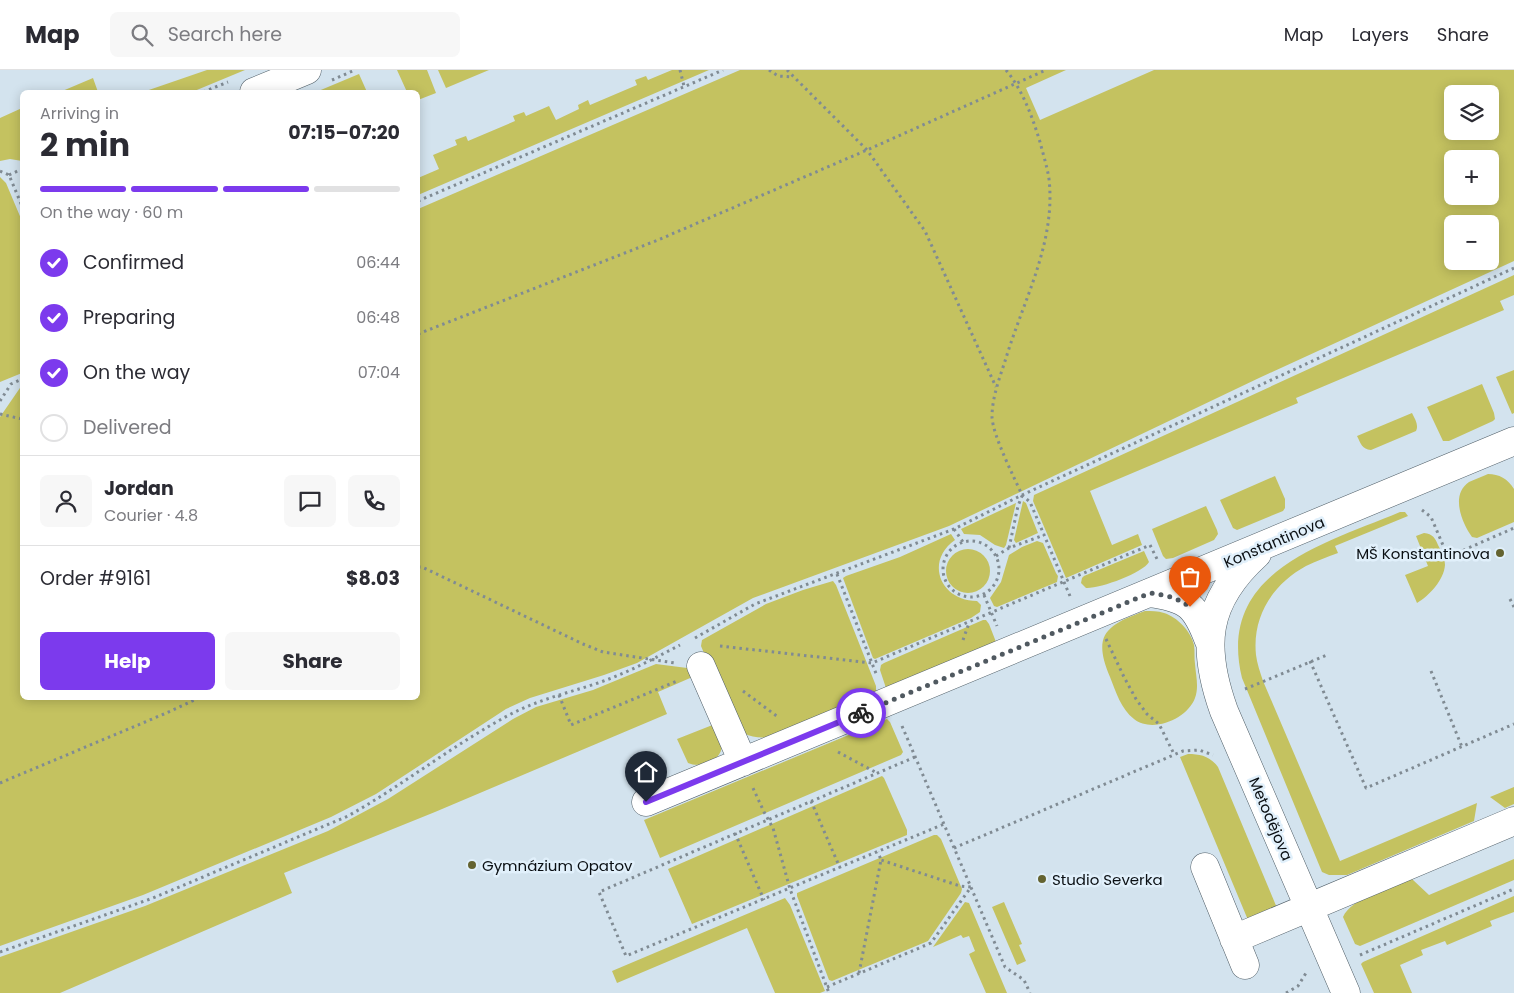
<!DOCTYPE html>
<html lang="en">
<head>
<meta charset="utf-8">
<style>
	body { margin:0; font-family:Poppins,sans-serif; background:#f7f7f7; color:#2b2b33; height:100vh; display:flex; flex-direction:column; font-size:19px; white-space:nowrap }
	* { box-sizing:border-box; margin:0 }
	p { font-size:16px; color:#7c7c81 }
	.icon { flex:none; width:28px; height:28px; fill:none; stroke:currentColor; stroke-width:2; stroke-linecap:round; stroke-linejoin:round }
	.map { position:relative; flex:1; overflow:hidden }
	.sheet { position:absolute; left:20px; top:20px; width:400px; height:610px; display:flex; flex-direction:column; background:#fff; border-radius:8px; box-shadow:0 2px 12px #0003 }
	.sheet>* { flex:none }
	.buttons { position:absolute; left:1444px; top:15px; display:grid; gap:10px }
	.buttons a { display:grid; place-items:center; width:55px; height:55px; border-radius:8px; background:#fff; box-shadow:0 2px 12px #0003; font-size:25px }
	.pin { position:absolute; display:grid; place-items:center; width:42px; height:42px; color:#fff; margin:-51px -21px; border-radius:50% 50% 50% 0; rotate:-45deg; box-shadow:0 0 5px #0007 }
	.pin .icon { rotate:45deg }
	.courier { position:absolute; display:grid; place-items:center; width:50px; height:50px; margin:-25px; border:4px solid #7c3aed; border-radius:50%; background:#fff; color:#222; box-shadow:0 1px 6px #0007 }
	.headline em { font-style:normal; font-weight:700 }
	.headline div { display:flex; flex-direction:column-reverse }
	.headline { display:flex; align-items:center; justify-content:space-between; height:85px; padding:0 20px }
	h1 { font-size:32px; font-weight:700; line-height:38px }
	.bar { display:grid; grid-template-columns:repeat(4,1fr); gap:8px 5px; align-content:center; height:60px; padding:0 20px }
	.bar i { height:6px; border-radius:4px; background:#e1e1e2 }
	.bar .selected { background:#7c3aed }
	.bar p { grid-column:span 4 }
	.line { display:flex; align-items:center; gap:12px; padding:0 20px; border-top:1px solid #e1e1e2 }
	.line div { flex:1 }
	.round { display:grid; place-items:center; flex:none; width:52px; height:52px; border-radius:8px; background:#f7f7f7 }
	ol { padding:0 20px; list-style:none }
	li { display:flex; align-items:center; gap:15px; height:55px }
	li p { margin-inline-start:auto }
	li .icon { padding:5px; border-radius:50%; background:#7c3aed; color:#fff; stroke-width:4 }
	li:last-child { color:#7c7c81 }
	li i { width:28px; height:28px; border:2px solid #e1e1e2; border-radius:50% }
	.action { display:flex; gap:10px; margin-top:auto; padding:10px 20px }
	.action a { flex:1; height:58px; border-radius:8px; background:#7c3aed; color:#fff; font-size:20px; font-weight:700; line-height:58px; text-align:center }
	.action a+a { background:#f7f7f7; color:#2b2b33 }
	header { display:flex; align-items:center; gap:30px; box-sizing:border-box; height:70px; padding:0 25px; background:#fff; border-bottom:1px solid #e1e1e2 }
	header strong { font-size:24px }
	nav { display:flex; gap:28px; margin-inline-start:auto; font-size:18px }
	.search { width:350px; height:45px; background:#f7f7f7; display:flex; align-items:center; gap:12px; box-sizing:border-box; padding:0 18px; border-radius:8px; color:#7c7c81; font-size:19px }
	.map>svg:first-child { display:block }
	.green { fill:#c4c260; fill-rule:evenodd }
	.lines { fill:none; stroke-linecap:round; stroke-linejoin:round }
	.minor-casing { stroke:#4f5d66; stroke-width:29 }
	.path { stroke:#808b93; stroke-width:3; stroke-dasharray:2.5 4; stroke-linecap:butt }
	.minor { stroke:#fff; stroke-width:28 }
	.done { stroke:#505960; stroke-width:5; stroke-dasharray:0 9 }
	.route { stroke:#7c3aed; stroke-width:6 }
	.poi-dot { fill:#646330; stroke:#e1f0fb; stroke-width:2 }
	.labels { text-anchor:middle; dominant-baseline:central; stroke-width:5; stroke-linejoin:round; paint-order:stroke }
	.street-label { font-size:15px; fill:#0a0f13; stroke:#e1f0fb }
	.poi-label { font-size:15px; fill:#0a0f13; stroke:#e1f0fb; text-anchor:start }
</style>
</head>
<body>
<header>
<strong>Map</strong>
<div class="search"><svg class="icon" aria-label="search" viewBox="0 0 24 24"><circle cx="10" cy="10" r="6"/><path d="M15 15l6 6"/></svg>Search here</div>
<nav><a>Map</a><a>Layers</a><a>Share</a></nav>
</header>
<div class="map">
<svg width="1514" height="923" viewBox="0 0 1514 923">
	<rect width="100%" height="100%" fill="#d3e3ee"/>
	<!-- green -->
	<path class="green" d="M207,0h38l-53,22h-49z
		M397,0h30l9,23 -18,7v-8h-11z
		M438,0h51l-43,18z
		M672,0h37l-291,125v-17l21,-9 -6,-14 24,-10 -2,-5 11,-4 2,5 47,-20 -2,-5 11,-4 2,4 23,-10 7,14 23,-11 -1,-4 10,-5 2,5 47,-20 -2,-5 11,-4 2,4z
		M740,0h326l-40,18 14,32 114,-50h360v191l-255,117 -310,148 -196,72 -116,65 -33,12 -74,23 -24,11 -130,85 -45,23 -188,78 -143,51v-529l22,-32v313h396v-489zM1452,24h38v37h-38zM1452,89h38v37h-38zM1452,154h38v37h-38z
		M359,4l8,18h-51z
		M93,8l5,14h-38z
		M22,38v53l-12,-2 -10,2v-43z
		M0,107l6,6 16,38v152l-22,9z
		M1514,205v20l-14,6 4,9 -208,88 2,5 -208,88 22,54 26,-11 4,11 -76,33 -33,-77 1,-6z
		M1514,300v43l-2,1 -16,-37z
		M1482,314l12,29 1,6 -2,2 -44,20h-6l-16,-34z
		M1412,343c3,6 7,12 4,18l-45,19c-9,-1 -10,-6 -14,-14z
		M1488,404c11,0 20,5 26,15v33l-37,16 -5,-1c-10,-14 -22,-42 -3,-55 6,-3 13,-5 19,-8z
		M1275,406l10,23v9l-2,3 -46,19 -4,-2 -13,-28z
		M1023,431l3,2 12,30 -22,10 -2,-3z
		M1016,433l-10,42 -2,3 -9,-3 -15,-10 -16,-1 -3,-5z
		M1206,436l11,24 1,4 -4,6 -41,18 -7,1 -3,-3 -11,-27z
		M1400,442h5l3,4 -73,30 3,7c-11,4 -22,8 -32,13 -33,18 -54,50 -50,89 1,8 4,17 7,26l77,180 137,-58 -3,18 -127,54h-18l-7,-3 -80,-194c-26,-107 82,-134 158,-166z
		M1424,463c9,1 11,5 14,12 3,6 7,13 7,20 -1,15 -16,31 -28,38l-12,-28 23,-9 -12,-30z
		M951,464l4,6c-31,22 -14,61 22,61l4,4 -1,7 -9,6 -96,41 -2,-1 -30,-80 3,-2 54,-19z
		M1037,471l6,2 13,30 2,3 -1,6 -60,25 -3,-1 -4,-8 11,-16 8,-27 13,-8z
		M946 501a22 22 0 1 1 44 0a22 22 0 1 1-44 0Z
		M1144,481l5,11c-6,11 -50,27 -63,26l-5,-5 1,-5 2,-2z
		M833,511l3,4 40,101v7l-105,44c-9,1 -19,1 -27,-4 -16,-12 -34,-67 -43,-87l1,-6 64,-36 37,-14z
		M1145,541c6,0 13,0 19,2 13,4 27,18 30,32 1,6 0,13 1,19 1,12 4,23 0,34 -7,20 -42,36 -61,21 -13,-10 -18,-27 -24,-42 -18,-42 -4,-52 35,-66z
		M983,550h3l3,4 7,18 -110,46 -6,-18 1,-5 3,-2z
		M656,594l39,5 2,6 -39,17 9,22 -232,98 -151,61 8,20 -232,100h-60v-36l145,-51 183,-75 60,-32 125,-80 23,-12 57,-17z
		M887,649l3,3 13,30 -2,3 -241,103 -16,-38z
		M715,654c2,5 6,12 7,18 2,18 -20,27 -34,21l-11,-24z
		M1188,684c12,0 22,2 30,13l59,141 -29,12 -68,-163z
		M882,706l2,2 23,52v5l-215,89 -24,-55z
		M1514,717v17l-9,4 -15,-11z
		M934,765h3l4,4 21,50 -1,4 -33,48 -96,40 -3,-1 -32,-84v-3z
		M1514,789v21l-154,66 -5,-2 -12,-27c8,-19 51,-31 69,-38l17,16z
		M1514,826v16l-24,9 2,5 -45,19 -2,-4 -24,9 2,5 -23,10 12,28h-38l-13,-29 2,-2z
		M785,828l5,7 35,86 -5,2h-45l-28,-65 -130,55 -5,-12z
		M965,832l4,1 38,90h-21l-17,-39 6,-3 -6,-15 -6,2 -2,-3 -28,12z
		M1004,832l18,42 -3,1 7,16 -9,4 -25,-58z"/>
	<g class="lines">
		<defs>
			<path id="minor" d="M254,22l53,-22
				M1257,484c-53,48 -56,93 -33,157l122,282
				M1150,523c38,5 46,13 59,48
				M701,596l42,96
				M646,732l868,-361
				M1205,797l40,98
				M1234,869l280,-118"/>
		</defs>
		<!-- minor casing -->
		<use href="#minor" class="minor-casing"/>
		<!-- path -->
		<path class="path" d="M680,0l4,16
			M769,0l9,6 15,1
			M787,0l80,80 58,81 71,156
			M1006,0c17,21 26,46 34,72 3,12 7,24 9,37 7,63 -25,120 -43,179 -6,19 -14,39 -14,59 1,19 22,60 30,78l8,7 40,94
			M332,10l23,-10
			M203,22l25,-10
			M0,101l9,4 13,31
			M9,105l13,-6
			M418,131l305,-131
			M418,264l240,-94 209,-90 179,-80
			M0,331l11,-17 11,-5
			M0,344l22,5
			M1422,440l9,7 17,40 66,-29
			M954,459l9,13
			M943 499a28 28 0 1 1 56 0a28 28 0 1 1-56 0Z
			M1009,478l9,-42 4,-10
			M996,486l13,-8 35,-13
			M418,497h4l161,77 20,8 72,11
			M837,504l40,102
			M984,525l13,31
			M1510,529l4,8
			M695,568l60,-34 199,-75 68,-34 492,-227
			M1106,569l18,38 12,22 11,15 12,10 15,30
			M963,570l6,-17
			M720,576l152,17 278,-118 7,14
			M1310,591l56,127 148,-64
			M1431,601l31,76
			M1245,619l82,-34
			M743,621l35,26
			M559,625l12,30 106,-44
			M902,656l103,241 19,13 6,13
			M838,682l39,21
			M915,687l-316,135 27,64 318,-132
			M0,713l164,-69 35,-16
			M753,718l11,24 9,16 17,61 39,104
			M811,731l29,67
			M735,763l29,67
			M954,778l229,-97 16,-1 14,5
			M0,882l153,-54 195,-82c55,-31 105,-71 161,-101 28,-15 59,-22 89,-32 29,-10 55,-24 82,-38
			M1360,885l154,-66
			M859,903l22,-113 -3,-8
			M827,917l104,-44 40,-56 -11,-1 -79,-26
			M1286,923l12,-7 8,-13"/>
		<!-- minor -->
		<use href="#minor" class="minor"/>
	</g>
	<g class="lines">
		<!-- done -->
		<path class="done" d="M861,643l289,-120c16,2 28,5 40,14"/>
		<!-- route -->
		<path class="route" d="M646,732l215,-89"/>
	</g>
	<!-- markers -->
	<g class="poi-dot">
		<circle cx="1500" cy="483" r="5"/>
		<circle cx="472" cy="795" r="5"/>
		<circle cx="1042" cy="809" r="5"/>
	</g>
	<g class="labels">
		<!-- street labels -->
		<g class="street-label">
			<text transform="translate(1274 472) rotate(-23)">Konstantinova</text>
			<text transform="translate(1271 749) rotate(67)">Metodějova</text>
		</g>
		<!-- poi labels -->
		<g class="poi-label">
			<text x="1490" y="483" text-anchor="end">MŠ Konstantinova</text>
			<text x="482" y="795">Gymnázium Opatov</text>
			<text x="1052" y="809">Studio Severka</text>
		</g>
	</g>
</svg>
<div class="buttons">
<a><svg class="icon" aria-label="layers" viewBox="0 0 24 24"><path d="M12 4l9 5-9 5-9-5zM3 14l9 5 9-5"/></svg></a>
<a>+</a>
<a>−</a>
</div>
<div class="pin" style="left:1190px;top:537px;background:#ea580c"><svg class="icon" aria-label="bag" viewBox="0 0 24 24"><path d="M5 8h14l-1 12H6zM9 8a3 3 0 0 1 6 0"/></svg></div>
<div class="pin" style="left:646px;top:732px;background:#1f2937"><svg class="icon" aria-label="home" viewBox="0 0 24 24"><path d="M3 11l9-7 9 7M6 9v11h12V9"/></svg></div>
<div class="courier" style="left:861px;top:643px"><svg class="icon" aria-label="bike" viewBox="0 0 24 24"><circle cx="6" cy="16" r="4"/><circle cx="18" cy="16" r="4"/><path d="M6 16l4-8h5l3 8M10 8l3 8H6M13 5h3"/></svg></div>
<section class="sheet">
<div class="headline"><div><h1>2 min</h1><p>Arriving in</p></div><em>07:15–07:20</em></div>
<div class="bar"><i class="selected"></i><i class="selected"></i><i class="selected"></i><i></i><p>On the way · 60 m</p></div>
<ol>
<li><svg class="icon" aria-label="check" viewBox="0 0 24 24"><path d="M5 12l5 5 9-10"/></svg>Confirmed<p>06:44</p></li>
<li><svg class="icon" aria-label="check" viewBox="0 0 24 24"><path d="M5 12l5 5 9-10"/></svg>Preparing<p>06:48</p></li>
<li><svg class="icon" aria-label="check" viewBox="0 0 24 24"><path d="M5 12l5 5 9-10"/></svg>On the way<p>07:04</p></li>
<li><i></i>Delivered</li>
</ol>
<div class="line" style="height:90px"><a class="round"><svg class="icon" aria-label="person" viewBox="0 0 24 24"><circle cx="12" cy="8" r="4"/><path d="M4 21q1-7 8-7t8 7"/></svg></a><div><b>Jordan</b><p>Courier · 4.8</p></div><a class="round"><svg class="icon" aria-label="chat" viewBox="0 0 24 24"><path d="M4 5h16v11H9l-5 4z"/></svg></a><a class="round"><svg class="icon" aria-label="phone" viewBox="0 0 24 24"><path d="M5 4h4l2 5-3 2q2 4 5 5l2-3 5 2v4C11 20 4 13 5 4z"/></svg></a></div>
<div class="line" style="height:65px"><div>Order #9161</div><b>$8.03</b></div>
<div class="action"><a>Help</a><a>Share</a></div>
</section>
</div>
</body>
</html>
